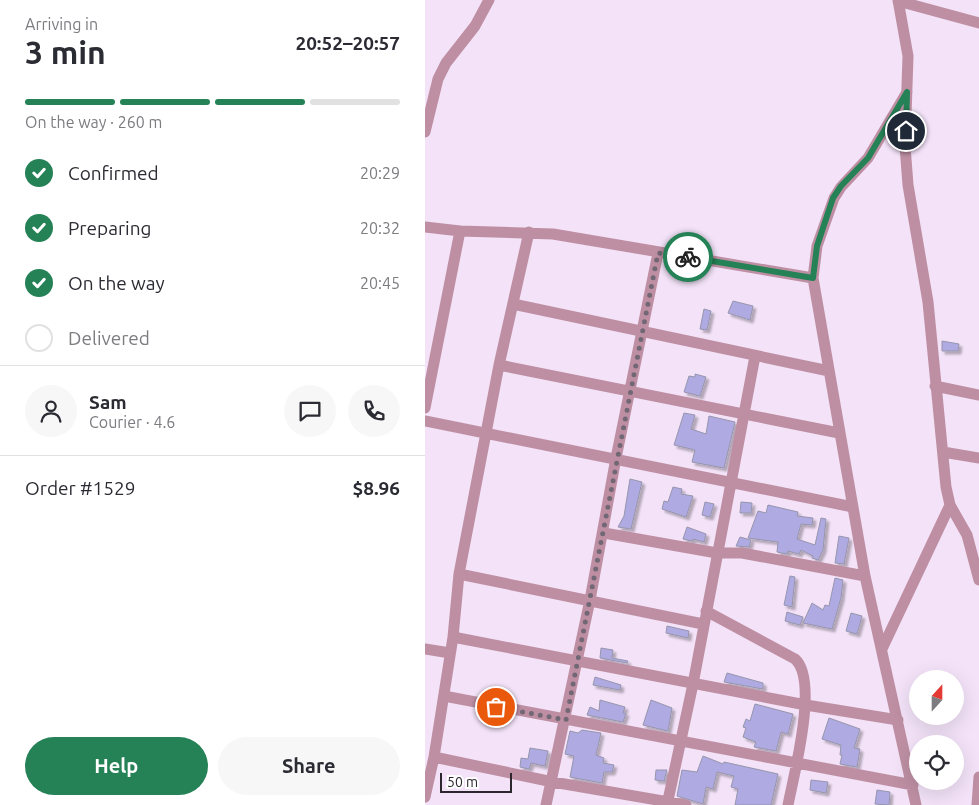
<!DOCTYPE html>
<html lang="en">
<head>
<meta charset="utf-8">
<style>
	body { margin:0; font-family:Ubuntu,sans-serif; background:#f7f7f7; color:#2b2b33; height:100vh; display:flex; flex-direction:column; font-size:19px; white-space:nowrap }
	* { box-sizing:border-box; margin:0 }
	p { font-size:16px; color:#7c7c81 }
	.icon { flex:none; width:28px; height:28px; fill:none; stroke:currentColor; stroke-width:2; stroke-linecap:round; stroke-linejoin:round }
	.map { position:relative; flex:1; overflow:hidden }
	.panel { display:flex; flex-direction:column; background:#fff; width:425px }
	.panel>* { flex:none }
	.needle { width:32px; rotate:21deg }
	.buttons { position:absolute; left:484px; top:670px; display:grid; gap:10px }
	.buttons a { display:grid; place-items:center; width:55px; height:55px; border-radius:50%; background:#fff; box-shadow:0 5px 20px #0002; font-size:25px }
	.scale { position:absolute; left:15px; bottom:12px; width:72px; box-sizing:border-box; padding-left:5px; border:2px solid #2c262e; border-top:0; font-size:14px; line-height:18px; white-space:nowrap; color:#2c262e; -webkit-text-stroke:4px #fff; paint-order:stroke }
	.pin { position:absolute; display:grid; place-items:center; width:42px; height:42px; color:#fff; margin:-21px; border:2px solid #fff; border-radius:50%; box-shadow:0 1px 5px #0007 }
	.courier { position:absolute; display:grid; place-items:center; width:50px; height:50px; margin:-25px; border:4px solid #258156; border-radius:50%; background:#fff; color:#222; box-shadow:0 1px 6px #0007 }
	.headline em { font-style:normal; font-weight:700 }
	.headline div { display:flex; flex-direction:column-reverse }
	.headline { display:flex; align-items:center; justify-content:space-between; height:85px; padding:0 25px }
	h1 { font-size:32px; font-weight:700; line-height:38px }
	.bar { display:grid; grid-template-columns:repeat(4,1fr); gap:8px 5px; align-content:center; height:60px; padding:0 25px }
	.bar i { height:6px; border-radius:4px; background:#e1e1e2 }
	.bar .current { background:#258156 }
	.bar p { grid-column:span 4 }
	.line { display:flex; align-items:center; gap:12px; padding:0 25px; border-top:1px solid #e1e1e2 }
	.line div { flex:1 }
	.round { display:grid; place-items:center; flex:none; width:52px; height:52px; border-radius:26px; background:#f7f7f7 }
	ol { padding:0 25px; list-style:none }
	li { display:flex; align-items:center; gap:15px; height:55px }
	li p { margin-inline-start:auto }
	li .icon { padding:5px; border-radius:50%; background:#258156; color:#fff; stroke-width:4 }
	li:last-child { color:#7c7c81 }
	li i { width:28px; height:28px; border:2px solid #e1e1e2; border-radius:50% }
	.button { display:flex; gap:10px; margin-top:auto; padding:10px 25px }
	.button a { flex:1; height:58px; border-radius:30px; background:#258156; color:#fff; font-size:20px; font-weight:700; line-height:58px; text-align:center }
	.button a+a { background:#f7f7f7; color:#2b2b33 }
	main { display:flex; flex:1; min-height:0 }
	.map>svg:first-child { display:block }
	.building { fill:#afabe2; stroke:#9695ad; filter:url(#shadow) }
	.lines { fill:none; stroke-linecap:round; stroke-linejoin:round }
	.street { stroke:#be8fa3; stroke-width:11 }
	.done { stroke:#726875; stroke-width:5; stroke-dasharray:0 9 }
	.route { stroke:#258156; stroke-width:6 }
</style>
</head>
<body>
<main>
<section class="panel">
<div class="headline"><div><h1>3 min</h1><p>Arriving in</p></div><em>20:52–20:57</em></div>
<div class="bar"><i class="current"></i><i class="current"></i><i class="current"></i><i></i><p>On the way · 260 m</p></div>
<ol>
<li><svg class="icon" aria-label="check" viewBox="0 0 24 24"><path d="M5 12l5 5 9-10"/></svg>Confirmed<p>20:29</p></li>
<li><svg class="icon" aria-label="check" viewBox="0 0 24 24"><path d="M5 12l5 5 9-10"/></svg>Preparing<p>20:32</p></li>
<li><svg class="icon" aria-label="check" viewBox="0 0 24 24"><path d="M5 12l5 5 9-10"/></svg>On the way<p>20:45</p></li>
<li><i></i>Delivered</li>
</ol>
<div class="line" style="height:90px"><a class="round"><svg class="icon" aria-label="person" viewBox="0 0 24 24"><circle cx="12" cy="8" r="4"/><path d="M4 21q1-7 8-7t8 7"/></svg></a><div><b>Sam</b><p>Courier · 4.6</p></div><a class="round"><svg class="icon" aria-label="chat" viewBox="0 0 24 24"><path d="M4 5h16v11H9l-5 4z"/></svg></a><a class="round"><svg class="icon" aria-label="phone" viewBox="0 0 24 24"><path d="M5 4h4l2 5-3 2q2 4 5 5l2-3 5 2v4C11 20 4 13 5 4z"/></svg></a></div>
<div class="line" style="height:65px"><div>Order #1529</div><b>$8.96</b></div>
<div class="button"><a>Help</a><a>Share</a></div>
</section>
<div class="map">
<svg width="554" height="805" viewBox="0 0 554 805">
	<defs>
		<filter id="shadow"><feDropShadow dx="3" dy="3" stdDeviation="1" flood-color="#0004"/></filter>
	</defs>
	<rect width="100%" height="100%" fill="#f3e2f8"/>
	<!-- building -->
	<path class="building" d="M308,301l20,5 -3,14 -22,-7z
		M279,309l7,2 -4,19 -7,-1z
		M517,341l17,3 -1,7h-16z
		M270,374l11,3 -6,19 -16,-4 5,-16 6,1z
		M259,413l11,2 -4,14 15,5 3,-18 26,6 -11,46 -32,-6 3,-12 -21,-5z
		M205,479l12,3 -11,47 -13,-2 6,-11z
		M248,487l9,2 -1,5 12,2 -7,21 -24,-8 2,-8 4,1z
		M280,502l9,2 -4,13 -8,-2z
		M316,502l11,1 -1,10h-11z
		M343,505l30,7 -1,4 16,2 -1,7 -11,-1 -4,15 18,6 6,-27 5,1 -3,31 -5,10 -6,-2 1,-2 -12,-6 -2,4 -11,-3 -1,3 -10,-2 1,-10 -30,-4 10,-27 8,2z
		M262,527l19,7 -2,8 -11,-3 -1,2 -9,-2z
		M414,536l10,2 -5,26 -9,-1z
		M315,537l11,3 -2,7 -13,-1z
		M365,576l5,1 -3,30 -8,-2z
		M410,578l8,2 -2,18 -9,31 -29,-6 9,-20 11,7 2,-5 4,1z
		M362,612l16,5 -3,8 -15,-4z
		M426,613l11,3 -5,18 -11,-3z
		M242,626l22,5 -1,7 -22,-5z
		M176,648l12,2 -1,8 16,3 -1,2 -27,-5z
		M302,673l36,10v6l-39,-7z
		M170,677l26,8 -1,5 -27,-5z
		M175,700l25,7 -2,6h3l-3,9 -36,-7 3,-8 9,4z
		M226,700l21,8 -4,23 -25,-6z
		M330,704l38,10 -5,20 -7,-2 -5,19 -22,-4 2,-5 -13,-5 3,-9 -3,-1 3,-8 4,2z
		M404,718l31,11 -6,19 6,1 -3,18 -17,-3 2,-9h-2l1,-10 -19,-6z
		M157,730l19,3 -5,22 8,3 -1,5 11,2 -2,7h-8l-2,11 -32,-6 4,-21 -9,-2 5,-23 8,2z
		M105,748l18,3 -3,15 -14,-3 -2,6 -9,-2 1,-9 7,1z
		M278,756l20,8 1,-2 54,12 -7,31h-36l3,-16 -7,-2 3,-11 -17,-4 -4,17 -7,-2 -3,17 -26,-8 5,-26 15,2z
		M231,770h11l-3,11 -9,-1z
		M386,780l17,2 -2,11 -16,-3z
		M452,790l13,2 -1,13 -14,-1z"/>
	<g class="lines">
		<!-- street -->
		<path class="street" d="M473,0l10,56 -3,90 3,39 20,117 18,185 4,18 17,30 12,45
			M473,1l81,22
			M482,92l-39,66 -27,29 -7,11 -17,48 -4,32 52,298 51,229
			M0,132l13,-53 8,-16 29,-37 14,-26
			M0,227l35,4 93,3 260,44
			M88,304l316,67
			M74,365l340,68
			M510,386l44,9
			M0,408l35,-177
			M0,421l428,86
			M518,452l36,6
			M179,533l113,20h25l123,23
			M34,574l244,50
			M281,611l89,48c24,21 -1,115 -7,146
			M28,637l353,68 92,15
			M0,649l25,4
			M457,649l68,-144
			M19,696l469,89
			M9,757l119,25 133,23
			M0,797l9,-40 19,-120 6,-63 40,-209 30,-133
			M121,805l44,-205 26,-142 42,-205
			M242,805l26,-121 62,-328
			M552,805l2,-28"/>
	</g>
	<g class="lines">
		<!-- done -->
		<path class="done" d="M71,707l70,13 92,-467 30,4"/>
		<!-- route -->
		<path class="route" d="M263,257l125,21 4,-32 16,-48 8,-12 27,-28 39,-66 -1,39"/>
	</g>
</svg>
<div class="buttons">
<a><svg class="needle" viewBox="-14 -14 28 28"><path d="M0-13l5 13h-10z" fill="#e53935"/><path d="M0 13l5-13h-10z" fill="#7c7c81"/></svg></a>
<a><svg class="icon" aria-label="locate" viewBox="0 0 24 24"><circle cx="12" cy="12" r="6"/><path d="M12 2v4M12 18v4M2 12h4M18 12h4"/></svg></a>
</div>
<div class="scale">50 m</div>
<div class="pin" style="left:71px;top:707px;background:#ea580c"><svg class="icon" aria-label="bag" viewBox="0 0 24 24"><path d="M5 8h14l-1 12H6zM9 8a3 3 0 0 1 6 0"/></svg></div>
<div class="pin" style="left:481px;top:131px;background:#1f2937"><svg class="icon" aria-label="home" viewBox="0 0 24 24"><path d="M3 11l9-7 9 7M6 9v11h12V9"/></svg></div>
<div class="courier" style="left:263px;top:257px"><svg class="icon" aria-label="bike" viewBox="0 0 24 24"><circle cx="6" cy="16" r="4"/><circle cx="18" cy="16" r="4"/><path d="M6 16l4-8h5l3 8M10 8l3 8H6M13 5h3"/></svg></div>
</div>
</main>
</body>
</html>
